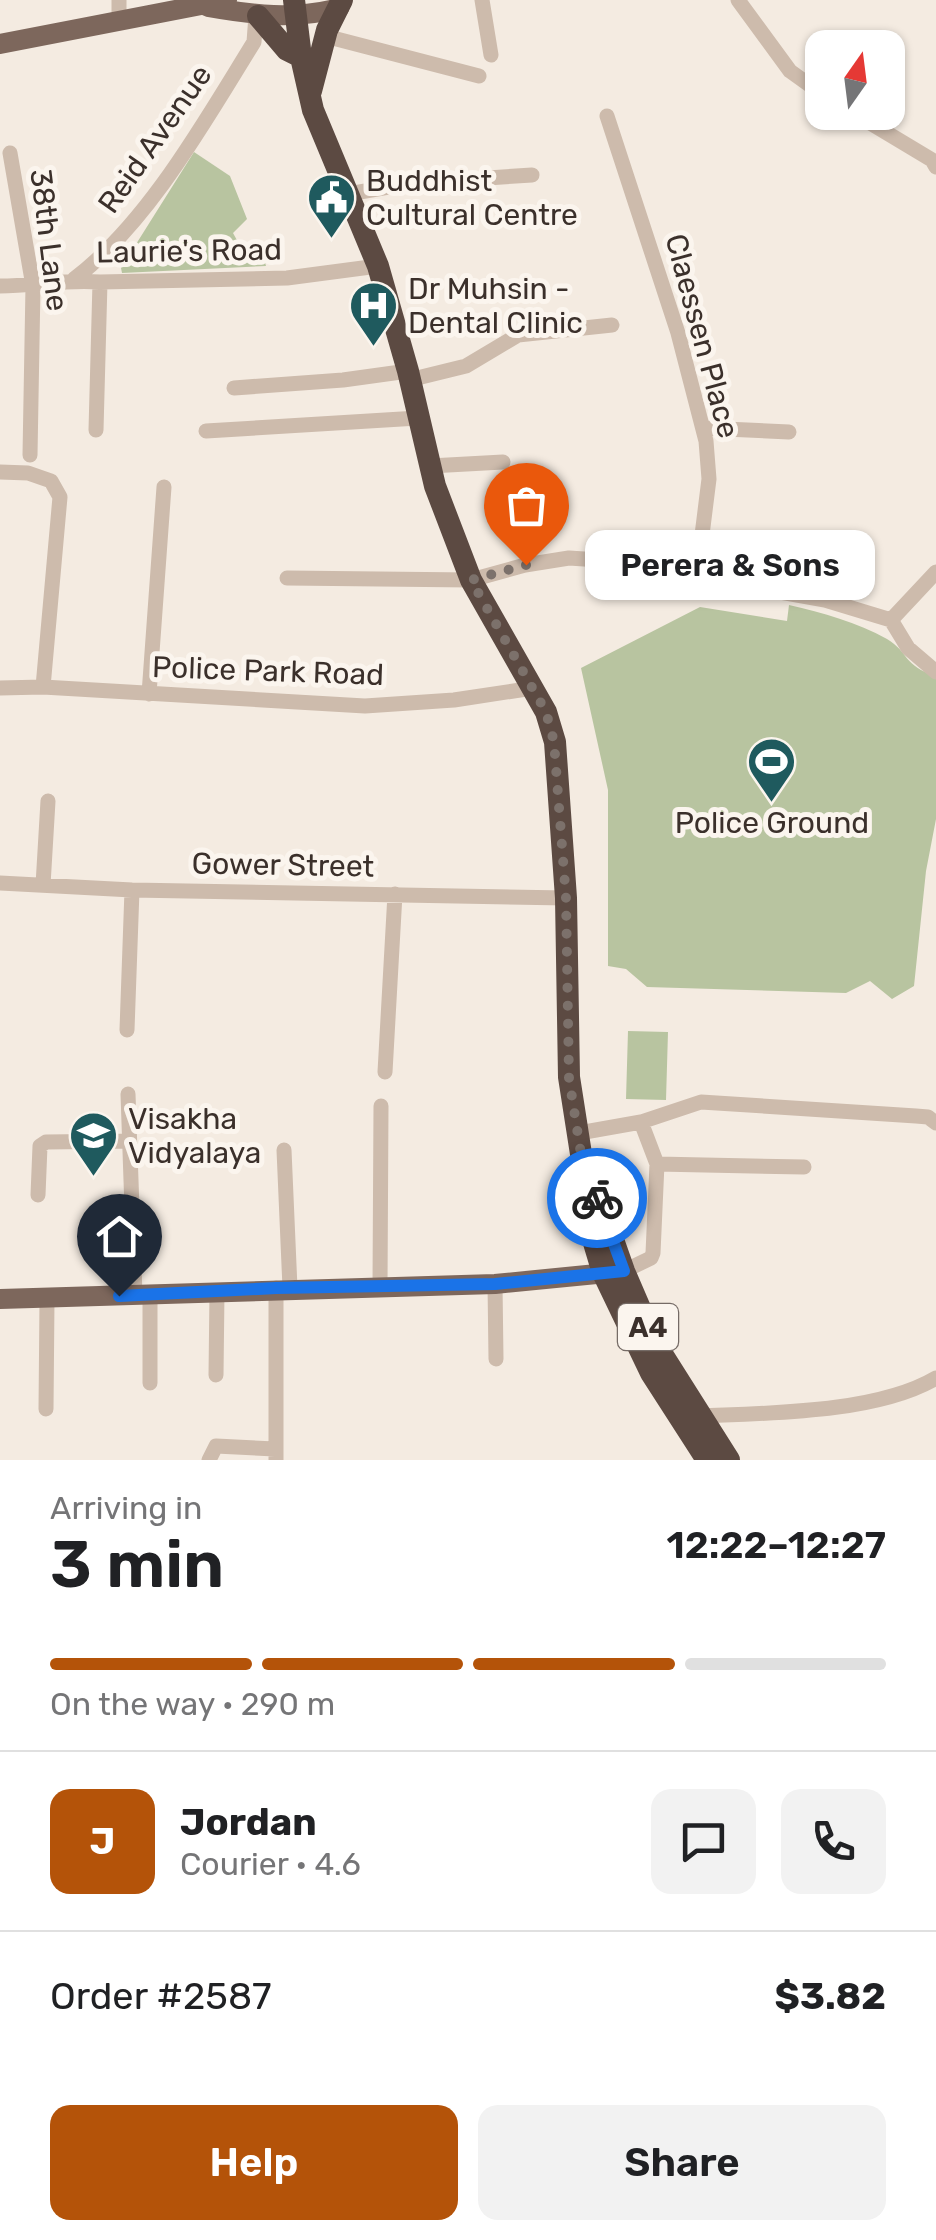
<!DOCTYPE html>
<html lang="en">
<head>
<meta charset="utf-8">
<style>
	body { margin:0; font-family:Rubik,sans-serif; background:#f2f2f2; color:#202124; height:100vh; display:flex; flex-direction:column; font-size:38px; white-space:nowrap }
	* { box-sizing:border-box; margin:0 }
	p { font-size:32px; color:#757577 }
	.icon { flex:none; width:55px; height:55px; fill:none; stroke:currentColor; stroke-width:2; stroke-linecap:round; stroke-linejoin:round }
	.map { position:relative; height:1460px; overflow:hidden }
	.side { display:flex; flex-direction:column; background:#fff; flex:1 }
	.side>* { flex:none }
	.needle { width:65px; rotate:14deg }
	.buttons { position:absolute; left:805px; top:30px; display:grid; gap:20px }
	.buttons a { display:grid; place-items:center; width:100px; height:100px; border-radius:20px; background:#fff; box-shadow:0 2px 8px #0004; font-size:50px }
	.pin { position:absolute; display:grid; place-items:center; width:85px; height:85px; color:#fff; margin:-102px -42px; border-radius:50% 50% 50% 0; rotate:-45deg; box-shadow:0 0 10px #0007 }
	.pin .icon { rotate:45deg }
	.courier { position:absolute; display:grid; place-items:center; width:100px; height:100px; margin:-50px; border:8px solid #1a73e8; border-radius:50%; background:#fff; color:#222; box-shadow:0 2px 12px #0007 }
	.bubble { position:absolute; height:70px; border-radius:20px; background:#fff; box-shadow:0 2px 8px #0004; font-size:32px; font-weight:600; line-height:70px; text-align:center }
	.headline em { font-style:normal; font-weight:600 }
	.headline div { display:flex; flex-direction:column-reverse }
	.headline { display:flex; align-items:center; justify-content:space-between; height:170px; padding:0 50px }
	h1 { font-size:65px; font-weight:600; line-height:75px }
	.bar { display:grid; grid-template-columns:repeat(4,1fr); gap:15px 10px; align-content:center; height:120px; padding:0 50px }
	.bar i { height:12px; border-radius:8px; background:#e0e0e0 }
	.bar .current { background:#b45309 }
	.bar p { grid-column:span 4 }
	.line { display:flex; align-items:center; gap:25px; padding:0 50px; border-top:2px solid #e0e0e0 }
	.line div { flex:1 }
	.round { display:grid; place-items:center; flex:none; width:105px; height:105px; border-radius:20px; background:#f2f2f2 }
	.action { display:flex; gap:20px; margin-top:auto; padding:20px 50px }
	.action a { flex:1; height:115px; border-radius:20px; background:#b45309; color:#fff; font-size:40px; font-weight:600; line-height:115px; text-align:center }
	.action a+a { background:#f2f2f2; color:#202124 }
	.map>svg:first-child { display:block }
	.green { fill:#b8c4a0 }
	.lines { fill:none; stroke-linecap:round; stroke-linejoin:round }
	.minor { stroke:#cdbbac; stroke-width:15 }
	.major { stroke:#7d675c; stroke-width:20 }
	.highway { stroke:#5c4a42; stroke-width:22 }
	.done { stroke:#7c716b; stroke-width:10; stroke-dasharray:0 18 }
	.route { stroke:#1a73e8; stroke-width:12 }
	.labels { text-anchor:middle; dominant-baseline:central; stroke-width:10; stroke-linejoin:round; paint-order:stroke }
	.shield { fill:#fbf5ee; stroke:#756b66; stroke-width:2.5 }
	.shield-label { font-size:28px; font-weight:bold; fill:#3b302b }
	.street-label { font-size:30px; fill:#3b302b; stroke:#fbf5ee }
	.poi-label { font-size:30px; fill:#3b302b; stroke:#fbf5ee; text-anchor:start }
</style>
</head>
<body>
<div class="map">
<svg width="936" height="1460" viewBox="0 0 936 1460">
	<rect width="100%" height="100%" fill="#f4ebe1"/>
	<!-- green -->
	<path class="green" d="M194,152l36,24 17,43 -14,14 11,20 19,2 3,11 -144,7 -1,-5z
		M789,605c34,8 68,17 98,34 22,13 16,27 49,37v143l-10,52 -12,115 -22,13 -22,-18 -24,12 -199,-6 -21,-18 -18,-3v-176l-27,-122 119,-61 87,14z
		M628,1031l40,1 -2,68 -40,-1z"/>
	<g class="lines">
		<!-- minor -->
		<path class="minor" d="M119,0v22
			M482,0l9,55
			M738,0l52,71 32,23
			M325,36l154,40
			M852,112l80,48 4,7
			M607,116l71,217 28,108 3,38 -12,96
			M10,153l23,133 -3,169
			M348,194l64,-11 120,-8
			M74,279c74,-56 131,-158 180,-237l2,-27
			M0,286c34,0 66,-7 100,-4l187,-4 91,-12
			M409,380l57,-14 52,-31 94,-10
			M234,388l109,-8 65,-9
			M703,428l86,4
			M96,430l4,-148
			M206,431l212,-13
			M430,466l73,-4
			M0,472l28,1 23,8 9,16 -17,190
			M287,578l184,2 54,-15 44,-7 30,2 226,40 66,20 17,28 28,24
			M891,620l45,-48
			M0,688l43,-1 322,19 89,-6 79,-12
			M149,694l15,-207
			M0,883l132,7 434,8
			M43,885l5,-84
			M127,1030l5,-140
			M385,1072l10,-178
			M128,1094l7,201
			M579,1133l62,-11 60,-20 215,14 12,1 8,6
			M284,1150l6,138
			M657,1164l147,3
			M38,1195l2,-49 6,-4 83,-1
			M624,1271l27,-13 2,-5 4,-89 -16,-42
			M495,1284l1,75
			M380,1286l1,-180
			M216,1375l1,-83
			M150,1383v-89
			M46,1409l1,-109
			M701,1416c68,-3 176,-3 235,-38
			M209,1460l7,-14 59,3
			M276,1460v-172"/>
		<!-- major -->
		<path class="major" d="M208,7c45,8 86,13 131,1
			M0,44l227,-44
			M0,1299l495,-15 122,-12"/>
		<!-- highway -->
		<path class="highway" d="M294,0l7,57 12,53 65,156 30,105 27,115 36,94 75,132 9,30 11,156 3,179 17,109v30l17,57 48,100 56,87
			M258,16l29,34 14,7
			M311,91l16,-61 15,-30
			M586,1186l13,14 25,71 31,72 74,117"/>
	</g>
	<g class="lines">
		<!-- done -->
		<path class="done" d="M526,565l-55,15 75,132 8,30 12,156 3,180 17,108 11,12"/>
		<!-- route -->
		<path class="route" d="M119,1296l157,-8 219,-4 129,-13 -27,-73"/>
	</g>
	<!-- icons -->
	<defs>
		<symbol id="civic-pin" viewBox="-11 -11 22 30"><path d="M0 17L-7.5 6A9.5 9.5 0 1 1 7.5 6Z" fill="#1f5a5e" stroke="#fbf5ee"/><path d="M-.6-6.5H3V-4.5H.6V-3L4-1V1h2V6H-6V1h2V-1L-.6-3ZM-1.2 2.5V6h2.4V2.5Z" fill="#fff"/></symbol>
		<symbol id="hospital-pin" viewBox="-11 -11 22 30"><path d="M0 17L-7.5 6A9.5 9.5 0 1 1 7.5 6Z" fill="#1f5a5e" stroke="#fbf5ee"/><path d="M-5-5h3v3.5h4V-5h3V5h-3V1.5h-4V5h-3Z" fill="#fff"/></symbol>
		<symbol id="stadium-pin" viewBox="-11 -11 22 30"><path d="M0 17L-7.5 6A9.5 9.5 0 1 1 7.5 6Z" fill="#1f5a5e" stroke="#fbf5ee"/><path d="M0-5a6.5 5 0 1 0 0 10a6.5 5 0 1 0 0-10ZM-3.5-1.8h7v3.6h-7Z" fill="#fff"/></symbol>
		<symbol id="school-pin" viewBox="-11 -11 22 30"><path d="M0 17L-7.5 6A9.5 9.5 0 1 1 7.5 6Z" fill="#1f5a5e" stroke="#fbf5ee"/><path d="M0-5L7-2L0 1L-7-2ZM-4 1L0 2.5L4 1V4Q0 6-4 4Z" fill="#fff"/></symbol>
	</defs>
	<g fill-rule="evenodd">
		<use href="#civic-pin" x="304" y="170" width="55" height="75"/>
		<use href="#hospital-pin" x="346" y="278" width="55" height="75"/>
		<use href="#stadium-pin" x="744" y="734" width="55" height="75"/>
		<use href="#school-pin" x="66" y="1108" width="55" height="75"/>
	</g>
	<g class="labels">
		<!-- shield labels -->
		<rect class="shield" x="618" y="1304" width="60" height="46" rx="8"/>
		<g class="shield-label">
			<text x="648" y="1327">A4</text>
		</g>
		<!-- street labels -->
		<g class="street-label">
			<text transform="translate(155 139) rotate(-55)">Reid Avenue</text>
			<text transform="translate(49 240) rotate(83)">38th Lane</text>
			<text transform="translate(189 251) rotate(-1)">Laurie's Road</text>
			<text transform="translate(702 336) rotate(75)">Claessen Place</text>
			<text transform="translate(268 671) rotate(2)">Police Park Road</text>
			<text transform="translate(283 865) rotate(1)">Gower Street</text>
		</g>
		<!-- poi labels -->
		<g class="poi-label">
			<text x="366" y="181">Buddhist<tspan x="366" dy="34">Cultural Centre</tspan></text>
			<text x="408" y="289">Dr Muhsin -<tspan x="408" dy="34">Dental Clinic</tspan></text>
			<text x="772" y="823" text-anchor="middle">Police Ground</text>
			<text x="128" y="1119">Visakha<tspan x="128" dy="34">Vidyalaya</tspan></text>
		</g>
	</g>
</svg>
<div class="buttons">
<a><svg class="needle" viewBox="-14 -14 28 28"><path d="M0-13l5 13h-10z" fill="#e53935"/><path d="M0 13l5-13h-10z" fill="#757577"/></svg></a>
</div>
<div class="pin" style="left:526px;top:565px;background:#ea580c"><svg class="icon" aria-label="bag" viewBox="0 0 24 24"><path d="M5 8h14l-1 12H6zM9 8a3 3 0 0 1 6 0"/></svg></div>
<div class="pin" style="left:119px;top:1296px;background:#1f2937"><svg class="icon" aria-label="home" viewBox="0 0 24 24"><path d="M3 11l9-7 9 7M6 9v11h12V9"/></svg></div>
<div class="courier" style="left:597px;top:1198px"><svg class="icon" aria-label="bike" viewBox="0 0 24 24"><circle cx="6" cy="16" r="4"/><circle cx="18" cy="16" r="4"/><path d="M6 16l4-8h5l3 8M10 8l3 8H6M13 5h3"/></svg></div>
<div class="bubble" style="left:585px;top:530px;width:290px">Perera &amp; Sons</div>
</div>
<section class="side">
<div class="headline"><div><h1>3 min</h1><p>Arriving in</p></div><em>12:22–12:27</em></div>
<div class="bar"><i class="current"></i><i class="current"></i><i class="current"></i><i></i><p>On the way · 290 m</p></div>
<div class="line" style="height:180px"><b class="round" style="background:#b45309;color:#fff">J</b><div><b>Jordan</b><p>Courier · 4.6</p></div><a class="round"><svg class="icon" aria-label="chat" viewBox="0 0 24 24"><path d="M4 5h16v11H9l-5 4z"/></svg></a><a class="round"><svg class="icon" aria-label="phone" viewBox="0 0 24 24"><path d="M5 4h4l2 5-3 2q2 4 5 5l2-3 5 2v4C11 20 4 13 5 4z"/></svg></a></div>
<div class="line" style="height:130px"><div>Order #2587</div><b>$3.82</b></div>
<div class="action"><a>Help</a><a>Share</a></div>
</section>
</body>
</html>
